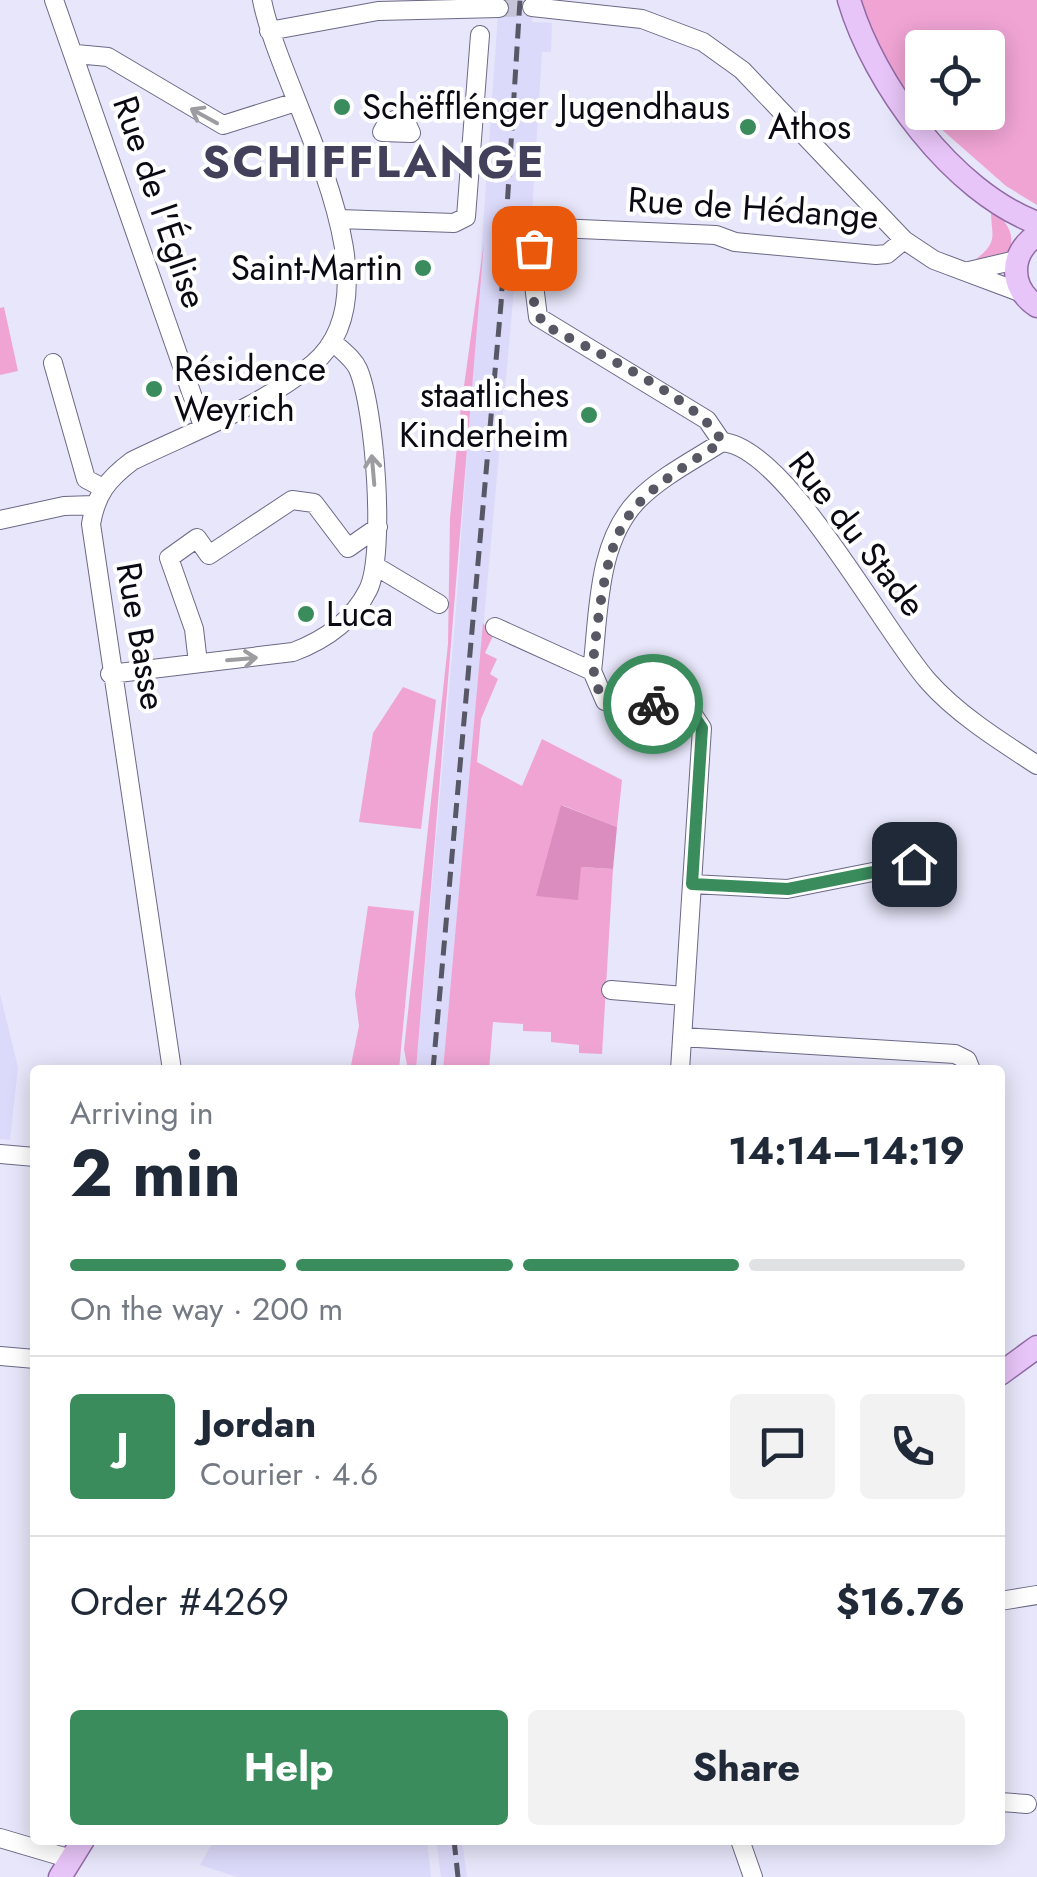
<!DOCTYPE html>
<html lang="en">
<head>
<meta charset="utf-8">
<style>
	body { margin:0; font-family:Jost,sans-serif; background:#f2f2f3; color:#1f2937; height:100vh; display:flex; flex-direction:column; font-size:38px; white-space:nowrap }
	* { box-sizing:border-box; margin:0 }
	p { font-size:32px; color:#747a83 }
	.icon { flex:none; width:55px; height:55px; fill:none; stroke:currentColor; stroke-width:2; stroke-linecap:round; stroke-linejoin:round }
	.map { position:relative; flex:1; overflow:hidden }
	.drawer { position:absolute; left:30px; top:1065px; width:975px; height:780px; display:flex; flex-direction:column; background:#fff; border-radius:10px; box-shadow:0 5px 25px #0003 }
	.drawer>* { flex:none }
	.controls { position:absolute; left:905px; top:30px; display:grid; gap:20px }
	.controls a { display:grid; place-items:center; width:100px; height:100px; border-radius:10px; background:#fff; box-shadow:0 5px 25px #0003; font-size:50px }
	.pin { position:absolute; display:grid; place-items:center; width:85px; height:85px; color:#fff; margin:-42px; border-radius:20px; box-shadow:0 5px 15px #0006 }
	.courier { position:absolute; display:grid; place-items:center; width:100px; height:100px; margin:-50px; border:8px solid #3a8c5d; border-radius:50%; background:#fff; color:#222; box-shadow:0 2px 12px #0007 }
	.headline em { font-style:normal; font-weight:700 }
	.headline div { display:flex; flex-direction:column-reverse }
	.headline { display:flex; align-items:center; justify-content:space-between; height:170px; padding:0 40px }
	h1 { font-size:65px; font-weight:700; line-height:75px }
	.bar { display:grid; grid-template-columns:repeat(4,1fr); gap:15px 10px; align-content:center; height:120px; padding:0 40px }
	.bar i { height:12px; border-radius:8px; background:#e0e1e3 }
	.bar .on { background:#3a8c5d }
	.bar p { grid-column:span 4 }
	.line { display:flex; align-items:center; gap:25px; padding:0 40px; border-top:2px solid #e0e1e3 }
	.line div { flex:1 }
	.round { display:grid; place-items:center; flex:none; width:105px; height:105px; border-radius:10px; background:#f2f2f3 }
	.cta { display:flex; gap:20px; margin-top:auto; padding:20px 40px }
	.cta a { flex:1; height:115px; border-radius:10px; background:#3a8c5d; color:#fff; font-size:40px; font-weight:700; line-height:115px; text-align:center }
	.cta a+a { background:#f2f2f3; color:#1f2937 }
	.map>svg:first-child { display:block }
	.built { fill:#dcdafa }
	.green { fill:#f0a4d4 }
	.forest { fill:#dc8dbf }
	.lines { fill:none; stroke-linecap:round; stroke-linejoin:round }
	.minor-tunnel { stroke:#c6c5d8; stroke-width:18; stroke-dasharray:18 9; stroke-linecap:butt }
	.minor-casing { stroke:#6c6986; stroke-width:20 }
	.major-casing { stroke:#916aa5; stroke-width:25 }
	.minor { stroke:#fff; stroke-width:18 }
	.major { stroke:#e8c5f8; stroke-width:22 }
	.rail { stroke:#585765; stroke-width:5; stroke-dasharray:15 8; stroke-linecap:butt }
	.oneway { stroke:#9d9da1 }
	.done { stroke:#585764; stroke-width:10; stroke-dasharray:0 18 }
	.route { stroke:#3a8c5d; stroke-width:12 }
	.poi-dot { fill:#3a8c5d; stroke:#fff; stroke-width:4 }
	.labels { text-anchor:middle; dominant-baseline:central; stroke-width:8; stroke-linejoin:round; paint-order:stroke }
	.poi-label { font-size:35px; fill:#0b0a14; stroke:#fff; text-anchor:start }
	.street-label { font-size:35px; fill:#0b0a14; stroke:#fff }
	.district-label { font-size:45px; font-weight:bold; letter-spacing:2.5px; fill:#43405b; stroke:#fff }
</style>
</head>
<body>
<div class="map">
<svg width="1037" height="1877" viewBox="0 0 1037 1877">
	<rect width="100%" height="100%" fill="#e7e6fa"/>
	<!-- built -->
	<path class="built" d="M499,0h34l-1,22 20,1 -1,29h-9l-10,161h-11l-78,857h-27l40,-461z
		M0,994l18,73 -8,73 -10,-1z
		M214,1840h213l4,37h-194l-37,-12z
		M436,1840h26l5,37h-26z"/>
	<!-- green -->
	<path class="green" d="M861,0h176v205l-31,-19 -83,-73 65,-1v-64h-66v64c-35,-29 -46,-70 -61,-112z
		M991,206c13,15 27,27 17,47l-37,10c31,-23 19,-26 20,-57z
		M484,242l-68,828h-8l-4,-21 44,-405 2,-126 10,-103z
		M4,307l14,64 -18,4v-67z
		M483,623l10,13 -8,17 12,6 -7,15 8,5 -17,40 -4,43 45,24 20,-47 80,41 -5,47 -55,-22 19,62 32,2 -11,185 -23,-1v-8l-28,-3v-10l-28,-1v-7l-30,-2 -4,48h-46z
		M403,687l33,13 -15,129 -62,-7 14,-89z
		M368,906l46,5 -15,159h-49l9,-44 -4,-32z"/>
	<!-- forest -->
	<path class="forest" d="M561,805l56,22 -4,42 -32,-2 -3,33 -42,-4z"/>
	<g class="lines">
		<!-- minor-tunnel -->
		<path class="minor-tunnel" d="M499,8l33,-1"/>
		<defs>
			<path id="minor" d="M54,0l149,426
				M532,7l110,12 61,23 39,28 162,170 30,20 88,33
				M269,31l109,-20 121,-3
				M76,54l32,3 115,68 73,-23
				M397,119l10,5 4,9 -29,-1 5,-9z
				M339,219l115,4 12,-6 14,-182
				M969,271l47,-11
				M53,363l33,116 17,9
				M722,442l-15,-22 -169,-103 -6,-48 3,-42 181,8 19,7 141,13 11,-1 17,-14
				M722,442c64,4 162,190 206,239 29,33 72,60 109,84
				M0,520l64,-14 30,-1
				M377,567l62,37
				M495,627l97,44c7,-56 4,-128 46,-171 24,-24 56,-40 84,-58
				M198,663l-4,-34 -25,-71 28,-20 12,17 83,-55 22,3 34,45 30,-21
				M592,671l13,30 83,6 14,21 -22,342
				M110,674l183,-22c32,-12 59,-30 75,-62 18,-36 7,-182 -10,-221 -5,-11 -17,-19 -26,-28
				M692,884l95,5 126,-25 19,7
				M611,990l73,6
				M682,1037l273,17 12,6 4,10
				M172,1070l-81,-546c5,-30 17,-45 41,-63 59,-29 129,-54 181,-97 93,-78 -33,-270 -51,-364
				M0,1154l35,3
				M0,1356l35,3
				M1000,1601l37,-6
				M1000,1802l27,2
				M0,1838l71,21
				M740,1840l13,37"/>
			<path id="major" d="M849,0c25,84 103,191 188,223
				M1037,235c-28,18 -28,53 0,71
				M1000,1374l37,-27
				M60,1877l23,-37"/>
		</defs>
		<!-- minor casing -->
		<use href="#minor" class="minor-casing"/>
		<!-- major casing -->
		<use href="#major" class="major-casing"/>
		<!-- minor -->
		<use href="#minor" class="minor"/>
		<!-- major -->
		<use href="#major" class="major"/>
		<!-- rail -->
		<path class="rail" d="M433,1070l68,-766 19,-304
			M454,1840l4,37"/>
	</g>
	<!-- one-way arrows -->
	<defs><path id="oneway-shaft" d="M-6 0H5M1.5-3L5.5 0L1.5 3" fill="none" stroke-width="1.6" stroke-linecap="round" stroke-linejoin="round" transform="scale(2.5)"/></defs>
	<g class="oneway">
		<use href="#oneway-shaft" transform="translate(204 116) rotate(-151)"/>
		<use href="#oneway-shaft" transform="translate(373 470) rotate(-95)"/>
		<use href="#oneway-shaft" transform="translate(242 659) rotate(-5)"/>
	</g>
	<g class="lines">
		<!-- done -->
		<path class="done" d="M534,248v58l10,19c44,23 158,76 178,117 -95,61 -110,71 -125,186 -3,27 -9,49 8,73l48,3"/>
		<!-- route -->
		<path class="route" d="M653,704l35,3 14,21 -10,156 96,5 126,-25"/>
	</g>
	<!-- markers -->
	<g class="poi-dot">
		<circle cx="342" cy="107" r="10"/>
		<circle cx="748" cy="127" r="10"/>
		<circle cx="423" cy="268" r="10"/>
		<circle cx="154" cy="389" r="10"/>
		<circle cx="589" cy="415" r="10"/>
		<circle cx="306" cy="614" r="10"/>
	</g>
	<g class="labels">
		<!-- poi labels -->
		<g class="poi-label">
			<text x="362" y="107">Schëfflénger Jugendhaus</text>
			<text x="768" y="127">Athos</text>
			<text x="403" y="268" text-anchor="end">Saint-Martin</text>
			<text x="174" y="369">Résidence<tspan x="174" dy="40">Weyrich</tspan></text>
			<text x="569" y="395" text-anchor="end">staatliches<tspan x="569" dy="40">Kinderheim</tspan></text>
			<text x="326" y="614">Luca</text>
		</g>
		<!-- street labels -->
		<g class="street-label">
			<text transform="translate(160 202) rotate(71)">Rue de l'Église</text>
			<text transform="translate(753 208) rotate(4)">Rue de Hédange</text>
			<text transform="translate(857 534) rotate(52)">Rue du Stade</text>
			<text transform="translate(141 636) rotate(80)">Rue Basse</text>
		</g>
		<!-- district labels -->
		<g class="district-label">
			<text x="374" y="161">SCHIFFLANGE</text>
		</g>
	</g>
</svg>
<div class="controls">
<a><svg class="icon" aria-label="locate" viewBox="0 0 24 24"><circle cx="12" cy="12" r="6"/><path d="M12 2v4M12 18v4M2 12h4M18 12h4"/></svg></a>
</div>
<div class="pin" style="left:534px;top:248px;background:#ea580c"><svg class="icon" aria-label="bag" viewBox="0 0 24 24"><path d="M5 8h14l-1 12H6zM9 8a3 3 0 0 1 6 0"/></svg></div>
<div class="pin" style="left:914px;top:864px;background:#1f2937"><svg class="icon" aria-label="home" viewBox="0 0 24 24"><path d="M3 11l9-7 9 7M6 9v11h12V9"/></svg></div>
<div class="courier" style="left:653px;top:704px"><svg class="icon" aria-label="bike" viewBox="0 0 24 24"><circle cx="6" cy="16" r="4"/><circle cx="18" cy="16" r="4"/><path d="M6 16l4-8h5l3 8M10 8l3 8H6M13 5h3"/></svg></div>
<section class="drawer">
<div class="headline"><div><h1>2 min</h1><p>Arriving in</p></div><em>14:14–14:19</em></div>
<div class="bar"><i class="on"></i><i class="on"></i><i class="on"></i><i></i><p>On the way · 200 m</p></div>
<div class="line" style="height:180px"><b class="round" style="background:#3a8c5d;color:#fff">J</b><div><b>Jordan</b><p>Courier · 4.6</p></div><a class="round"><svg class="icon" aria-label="chat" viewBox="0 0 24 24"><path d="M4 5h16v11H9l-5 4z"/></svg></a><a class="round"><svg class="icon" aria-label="phone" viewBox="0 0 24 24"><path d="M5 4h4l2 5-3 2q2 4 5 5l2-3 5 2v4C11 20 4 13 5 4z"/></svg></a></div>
<div class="line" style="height:130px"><div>Order #4269</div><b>$16.76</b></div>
<div class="cta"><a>Help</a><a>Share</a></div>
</section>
</div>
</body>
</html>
